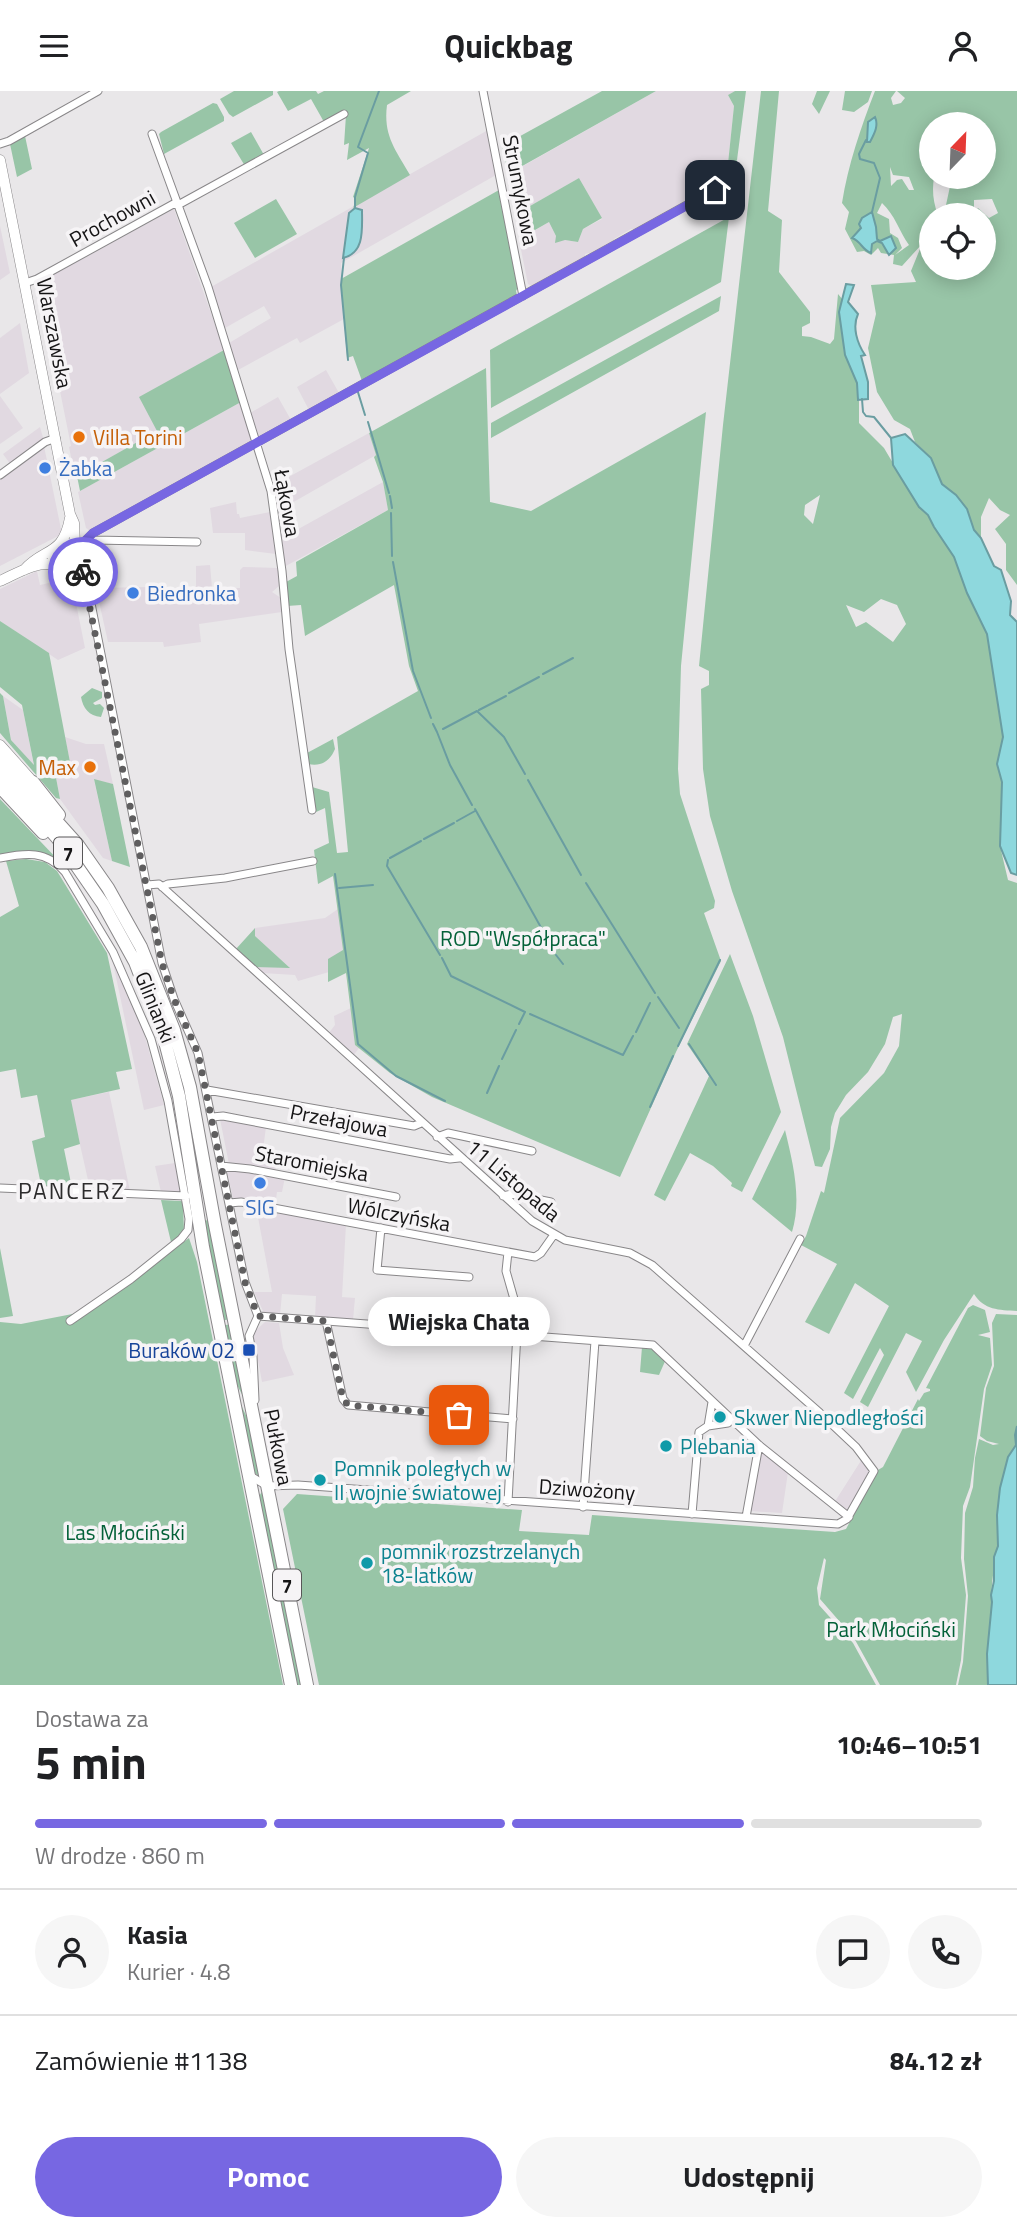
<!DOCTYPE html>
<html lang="pl">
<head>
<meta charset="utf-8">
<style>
	body { margin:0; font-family:"Titillium Web",sans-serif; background:#f6f6f6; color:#202124; height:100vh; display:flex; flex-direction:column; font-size:26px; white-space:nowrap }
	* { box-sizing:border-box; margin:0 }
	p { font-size:23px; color:#757577 }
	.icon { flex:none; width:38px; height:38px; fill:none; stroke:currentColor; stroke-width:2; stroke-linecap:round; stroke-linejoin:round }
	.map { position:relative; height:1594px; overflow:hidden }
	.sheet { display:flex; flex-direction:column; background:#fff; flex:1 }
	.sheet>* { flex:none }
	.needle { width:46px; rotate:23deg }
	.tools { position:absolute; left:919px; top:21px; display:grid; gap:14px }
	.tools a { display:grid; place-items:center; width:77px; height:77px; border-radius:50%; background:#fff; box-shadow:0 4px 18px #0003; font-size:35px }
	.pin { position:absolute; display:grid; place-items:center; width:60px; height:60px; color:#fff; margin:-30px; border-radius:14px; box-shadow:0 4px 10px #0006 }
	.courier { position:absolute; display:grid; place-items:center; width:70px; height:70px; margin:-35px; border:5px solid #7767e2; border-radius:50%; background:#fff; color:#222; box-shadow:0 2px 9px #0007 }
	.bubble { position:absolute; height:49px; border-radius:24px; background:#fff; box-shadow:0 4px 18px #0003; font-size:23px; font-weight:700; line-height:49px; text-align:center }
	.summary em { font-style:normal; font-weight:700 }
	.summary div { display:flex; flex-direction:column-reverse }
	.summary { display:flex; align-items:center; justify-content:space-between; height:119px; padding:0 35px }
	h1 { font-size:46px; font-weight:700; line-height:52px }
	.bar { display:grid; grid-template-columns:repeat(4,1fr); gap:10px 7px; align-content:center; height:84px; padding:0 35px }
	.bar i { height:9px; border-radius:5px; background:#e0e0e0 }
	.bar .on { background:#7767e2 }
	.bar p { grid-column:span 4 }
	.line { display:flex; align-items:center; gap:18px; padding:0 35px; border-top:2px solid #e0e0e0 }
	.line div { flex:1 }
	.round { display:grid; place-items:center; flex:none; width:74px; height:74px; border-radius:37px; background:#f6f6f6 }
	.cta { display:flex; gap:14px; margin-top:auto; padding:14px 35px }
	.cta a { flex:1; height:80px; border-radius:42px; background:#7767e2; color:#fff; font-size:28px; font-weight:700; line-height:80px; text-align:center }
	.cta a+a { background:#f6f6f6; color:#202124 }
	header { display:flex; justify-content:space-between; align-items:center; height:91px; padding:0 35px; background:#fff; font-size:32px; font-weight:700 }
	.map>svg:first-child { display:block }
	.built { fill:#e1d9e1 }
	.green { fill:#98c5a7; fill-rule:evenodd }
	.water { fill:#8ed8dd; stroke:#6a9da1; stroke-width:2 }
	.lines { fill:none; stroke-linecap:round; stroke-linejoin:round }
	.stream { stroke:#6a9da1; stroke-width:2 }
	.street-casing { stroke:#898789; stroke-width:9 }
	.secondary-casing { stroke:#898789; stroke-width:11 }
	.highway-casing { stroke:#898789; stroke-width:14 }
	.street { stroke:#fff; stroke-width:7 }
	.secondary { stroke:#fff; stroke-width:10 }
	.highway { stroke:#fff; stroke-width:12 }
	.done { stroke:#5f5e5f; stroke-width:7; stroke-dasharray:0 12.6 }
	.route { stroke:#7767e2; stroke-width:9 }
	.food-dot { fill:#e8710a; stroke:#f6f4f6; stroke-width:2.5 }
	.shop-dot { fill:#3f7fe0; stroke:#f6f4f6; stroke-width:2.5 }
	.transit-dot { fill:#1a4fb4; stroke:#f6f4f6; stroke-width:2.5 }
	.culture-dot { fill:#0f9aa8; stroke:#f6f4f6; stroke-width:2.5 }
	.labels { text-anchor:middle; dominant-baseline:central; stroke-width:7; stroke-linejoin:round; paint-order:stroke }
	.shield { fill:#f6f4f6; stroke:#585758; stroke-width:2 }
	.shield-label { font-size:19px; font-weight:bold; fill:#151415 }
	.street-label { font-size:21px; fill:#151415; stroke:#f6f4f6 }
	.food-label { font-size:21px; fill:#c56008; stroke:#f6f4f6; text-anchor:start }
	.shop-label { font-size:21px; fill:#366cbe; stroke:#f6f4f6; text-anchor:start }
	.park-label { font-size:21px; fill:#036138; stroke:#f6f4f6 }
	.transit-label { font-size:21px; fill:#164399; stroke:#f6f4f6; text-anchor:end }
	.culture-label { font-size:21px; fill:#0d838f; stroke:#f6f4f6; text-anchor:start }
	.neighbourhood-label { font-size:23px; letter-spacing:2px; fill:#2c2b2c; stroke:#f6f4f6 }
</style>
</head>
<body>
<header><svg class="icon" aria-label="menu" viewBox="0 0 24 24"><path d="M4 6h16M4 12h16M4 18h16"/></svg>Quickbag<svg class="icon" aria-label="person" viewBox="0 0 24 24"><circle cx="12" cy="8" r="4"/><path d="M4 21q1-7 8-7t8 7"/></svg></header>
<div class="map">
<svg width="1017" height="1594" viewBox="0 0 1017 1594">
	<rect width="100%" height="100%" fill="#e9e7e9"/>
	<!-- built -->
	<path class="built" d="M656,0h79l-7,4 6,11 -7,67 -41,24 -1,5 -49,27h-5l-17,10 1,3 -25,13 -1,-2 -4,1v4l-52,29 -5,-3 -9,-44 30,-18 7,14 9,4 13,2 5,-13 19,-10 -23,-41 -63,36 -7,-40z
		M488,39l8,45 -155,88 3,56 -44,24 -3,-5 -59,32 -9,-27 42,-25 -7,-12 -39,22 -14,-41z
		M174,118l50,141 -84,47 18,34 -83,46 -6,-30 2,-1 -11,-55h-3l-19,-108z
		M0,135l10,47 -10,7z
		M20,232l9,50 -29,21v-56z
		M326,279l13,23 -30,17 -12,-23z
		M0,305l23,32 -23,16z
		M278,306l13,23 -29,17 -5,-2 -7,-22z
		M241,311l11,36 -3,5 -159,88 -4,-3 -8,-36z
		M40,336l4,14 -33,24 -8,-11z
		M369,342l7,22 -100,57 -2,-27z
		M44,355l18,88 -62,32v-88z
		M383,391l5,28 -104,57 -5,-33 3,-1 2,4z
		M236,411l1,12h2l1,4 30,-6 6,42 -31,-4v-17h-32l-3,-25z
		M210,474l2,23h28v-18l3,-3 35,1 1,18 -7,6 9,6 1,14 -83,12 2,18 -37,5 -1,-5h-55l-12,-54 53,-1 1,9 46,-5v-25z
		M37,480l3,14 31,-7 14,70 -27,12 -58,-39v-32z
		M3,605l20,14 11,56 -23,-26z
		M65,646l21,7h18l9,40 -19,-4 18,81 -9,-3 -43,-59 -6,-33 16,-4z
		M338,818l5,42 -14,21 -31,9 -3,-6 -33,-2 -7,-6h34l-34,-31v-8l70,-10z
		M112,867l30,68 22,79 -20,5z
		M351,917l4,37 4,3 -6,8 -25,-22 7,-9 -1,-9z
		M109,1001l21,99 -40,-2 -20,-89z
		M220,1028l46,8 -3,23 15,4 -3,18 -46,-8z
		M175,1072l7,29h-21l-6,-26z
		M226,1076l59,10 -3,15h-5l-2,14 -42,-8z
		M259,1119l87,14 -4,73 13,1 -2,22 -38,-2 1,-22 -34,-2 -2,21 -16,-2 -10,-21h18l-15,-80z
		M265,1231l14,1 4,25 11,27 -32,7 -9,-49z
		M762,1360l26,21 -6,41 -33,-2z
		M862,1368l9,10 -25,44 -12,-10z"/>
	<!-- green -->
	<path class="green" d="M234,0h39v4l-40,22 -4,-3 -9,-15z
		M279,0h37l2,3 6,-3h87l-24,14c-4,31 9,45 23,70l-57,33 3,-9 -3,-2 16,-49 -22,12 2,-17 -5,2 2,-30 -22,7 -13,-23 -23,12 -11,-19z
		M602,0h54l-148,83 -6,-28z
		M735,0h11l-9,69 -4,10 -6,3 7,-67 -6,-11z
		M761,0h18l-11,120 14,9 -3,52 31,40v11l-8,4v9l9,1 19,7 4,-5 4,-45 5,6 1,54 15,24v45l25,25 35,59 9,8 6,12 20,30 13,36 20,41 16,103 -6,27 5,18 -2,64 8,34 9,3v428c-18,-1 -33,-1 -43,-17l-30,46 -28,52 -10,-20 16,-31 -16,-8 -38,74 -8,-5 24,-47 -4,-7 -27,51 -9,-6 45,-87 -34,-23 -26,51 -24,-12 32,-58 -36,-19 5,-9 15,-45 3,2 16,-75 44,-45 15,-27 3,-32 -9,3 -8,27 -17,28 -22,23 -11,18 -4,14 -1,22 -8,18 -7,-1 -32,-129 -51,-146 -22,-75 -7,-47 -2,-80 8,-4v-14l-10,-5 24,-241zM820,404l-7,29 -9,-9 1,-10zM881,508l16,6 9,19 -13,18 -27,-20 -10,5 -10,-22 18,7z
		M817,0h13l-11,23 -7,-10z
		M845,0h27l-4,11 -14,10 -12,-2z
		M875,0h21l-5,7 2,7 8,-2 4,-5 -8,-7h120v494l-11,-15v-26l-11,-15 15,-14 -10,-5 -11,-12 -8,19v21l-7,-7 -7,-22 -11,-14 -14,-11 -11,-26 -16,-16 -5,-13 -16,-9 -17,-28 -9,-44 8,-34 -5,-29 45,-3 -5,-11 11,-27 -20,22 -9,-2 1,-9 -13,-2 -3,-5 -7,7 -7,-4 -7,1 -12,-23 4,-17 -7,-9c6,-38 19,-76 33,-112zM931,33h53v53h-32l-6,28 1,10h37v53h-53v-53h7c-5,-13 -6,-24 -4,-38h-3zM890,76l3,8 16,2 5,13h-5l-7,-11 -5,1 -6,6zM992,108l6,14 -9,5 -11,-10 -4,5v-13zM882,112c13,12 17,28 27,42l-14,10 7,-7 -4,-10 -8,-5 -1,-14 -12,-6z
		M213,12l4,1 7,13v4l-60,33 -5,-20 2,-2z
		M251,41l13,23 -19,11 -14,-23z
		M25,45l7,33 -15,8 -7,-33z
		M579,87l23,40 -19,11 -5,13 -13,-2 -10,3 1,-7 -7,-14 -21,12 -12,-20z
		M499,99l20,95 -3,6 1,4 -155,86 -9,-25 -6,2 -6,-79z
		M276,108l21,35 -42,24 -21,-35z
		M729,126l-8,65 -230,126 -1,-58z
		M721,205l-2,15 -228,127v-15z
		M224,259l17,52 -161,89 -3,-15 80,-45 -18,-34z
		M486,277l4,134 41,9 175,-99 -25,254 -3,103 2,25 35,107 -1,7 -10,5 17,48 -45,91 -56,125 -188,-80 -42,-24 -35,-28 -9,-72 -18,9v-23l15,-9 -10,-74 -15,8 -4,-34 15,-7 -4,-35 -9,4 -4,-25 17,5 8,61 11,-1 -11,-115 81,-46 -9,-25 -15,-81 -89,51 -4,-31 -14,1 -1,-24 11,-6 -1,-14 92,-52 -5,-28 -9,-25 2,-2 -7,-22z
		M57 467a10 10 0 1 1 20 0a10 10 0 1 1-20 0Z
		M0,530l49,32 21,109 -16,5 6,32 -4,-1 -56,-65v-40l3,3 8,44 23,25 -12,-60 -22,-18z
		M92,597l10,4v6l-9,5 2,2 5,-1 4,4 -3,9c-12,-1 -18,-9 -20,-20z
		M333,648l2,10c-5,12 -14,18 -27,15l-1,-11z
		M94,688l19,5 17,83 -18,-6z
		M0,708l60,63 -26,-11 -34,5z
		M26,768l19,3 12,9 50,82 25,116 -16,3 4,17 -49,11 9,44 -16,5 8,39 -28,-1 -3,-2 -9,-44 13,-4 -8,-42 -16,3 -5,-29 -16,3v-155l19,-11 -13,-45z
		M255,837v8l35,32 -35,-1 -19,-18z
		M730,863l23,62 28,96 -39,80 -11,-6 1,-3 -19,-17 -23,-13 -25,48 -11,-6 55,-119 -22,-32z
		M785,1039c8,33 17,69 7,102l-40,-33z
		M161,1109l20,1 2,2 1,29 -13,10z
		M205,1129l4,1 21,98 -9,2z
		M189,1147l8,24 86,423h-283v-363l21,2 72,-14z
		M0,1157l13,68 -13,2z
		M973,1214l12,5 5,22 -12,3 12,3 2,27 -8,24 -14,98 -7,19 -2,52 5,37 -5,65 -5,25h-76l-26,-47 -34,-39 6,-39 -2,-2 -7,30 2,17 34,38 23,42h-557l-36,-176 14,-15 225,16 -3,21 70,4 3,-20 243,17 11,-3 32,-59 5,-3 35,-68 1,2 5,-8 6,-2v-2l-4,-1 42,-80z
		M996,1223l21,1v111l-2,11 1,8c-12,17 -16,45 -19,67 -1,12 3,25 0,37 -2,11 -7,43 -5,53l-5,52 1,31h-30l5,-23 5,-66 -4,-37 1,-46 8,-26 2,-29 4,-19 14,6 6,-1 -12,-3 -7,-5 6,-48 8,-22 -2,-43z
		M231,1233l16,80 -12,-23 -14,-55z
		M642,1256l12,1 12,11 -7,16 -19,-3z
		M235,1301l16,34 9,51 -5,-4z
		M263,1399l41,195h-9l-37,-187z"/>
	<!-- water -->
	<path class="water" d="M875,26c4,9 -1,17 -5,25h-3l1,-20z
		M355,117l7,2c0,19 3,43 -19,48l6,-45z
		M872,121l4,15 1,12 3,2 11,-5 5,12 -7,7 -7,-12 -5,-2 -5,3 -1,9c-9,-3 -10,-12 -19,-15l9,-10 -2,-4 3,-6z
		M846,193l8,1 -6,17 10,12c-6,13 -1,29 7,41l-4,1 7,26v17l-10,1 -1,-17 -12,-28 -6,-43z
		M905,343l26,24 11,26 14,11 11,14 7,21 7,8 13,28 7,4 10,31 -1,14 7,7v253l-6,-2 -11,-27 2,-64 -5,-18 6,-27 -16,-103 -20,-41 -13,-36 -20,-30 -6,-12 -9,-8 -26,-42 -2,-27z
		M1017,1335v259h-29l-1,-31 5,-52 -1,-7 3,-14v-24l4,-11 -1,-31 3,-27 8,-31 8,-12 -1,-10z"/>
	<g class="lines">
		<!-- stream -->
		<path class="stream" d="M866,49l-7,14 1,5 14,4 6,15 -8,34
			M355,117v-11l13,-44 -10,-6 21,-56
			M344,167l-3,27 7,75
			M357,298l8,26
			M862,308l1,13 3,4 8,1 17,21
			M368,331l21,71
			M390,405l2,12
			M391,422l1,43
			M393,471l20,109 18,47
			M543,583l30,-16
			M509,602l30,-16
			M479,619l27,-14
			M433,633l4,8
			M443,638l34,-18 27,26 21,37
			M437,641l13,33 22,40
			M528,689l53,95
			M475,718l78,140
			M457,730l18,-10
			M424,748l30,-16
			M390,767l31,-17
			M388,769l-1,6 53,89
			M335,783l23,170 38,32 49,25
			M586,792l69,110
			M339,797l34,-3
			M556,864l7,9
			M442,867l9,18 74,36 -6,12
			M658,906l21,31
			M530,923l93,41 10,-19
			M636,941l14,-29
			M689,953l27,41
			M678,955l42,-86
			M502,968l14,-29
			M487,1002l12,-27
			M650,1016l23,-51"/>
		<defs>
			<path id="street" d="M483,0l40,205
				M152,43l56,153 63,204 11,80 7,78 23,161
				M0,53l9,-3 89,-50
				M178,114l166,-91
				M25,192l12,-4 140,-77
				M0,384l45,-33 11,-4
				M88,447l6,2 103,2
				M78,457l15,-15 639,-353
				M81,473l5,14 76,385 12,36 24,54 47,229 13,34
				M71,481l8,5 7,13
				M0,767c26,-5 46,-8 65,14l48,80 38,87 17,62 21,118 -1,11 -7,9 -50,40 -61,42
				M147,794l12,-1 373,337 33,19 65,13 22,12 168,148 36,34 18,24 -27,48 -9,5 -540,-39 -31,1 -18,-11
				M162,796l6,-3 57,-6 88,-17
				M207,999l207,36 7,-3
				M212,1026l11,-1 227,43 9,-1
				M437,1046l11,-4 84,18
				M221,1075l29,3 146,28
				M0,1097l186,8
				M503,1105l8,-2 40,8
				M229,1112l12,-1 294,55 6,-4 12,-17
				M381,1137l-4,42 92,7
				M258,1225l395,29 106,100 90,72
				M326,1230l17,78 5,6 165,14
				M744,1255l56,-107
				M255,1309l-2,-44 -4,-20 9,-20
				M708,1335l20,-3 4,-4
				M508,1411l10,-189 -12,-42 2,-19
				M583,1416l12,-166
				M692,1423l7,-82 9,-6 4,-24
				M746,1426l13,-72"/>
			<path id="secondary" d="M0,69l70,354 4,9 1,22
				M53,459c-2,12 3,21 15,22l10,-4 4,-8 -4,-12 -6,-4 -12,-1
				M24,479c20,-23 39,-13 46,-52
				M0,490c16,-7 37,-21 55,-16
				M0,654l33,37"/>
			<path id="highway" d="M0,667l78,87 30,43 33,59 33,83 16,57 25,138 92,460
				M0,681l58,67 45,65 32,58 28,72 16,62 24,151 88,438
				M33,691l26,33
				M0,696l43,46"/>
		</defs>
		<!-- street casing -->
		<use href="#street" class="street-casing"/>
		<!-- secondary casing -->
		<use href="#secondary" class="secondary-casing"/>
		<!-- highway casing -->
		<use href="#highway" class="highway-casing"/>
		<!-- street -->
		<use href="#street" class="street"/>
		<!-- secondary -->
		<use href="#secondary" class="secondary"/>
		<!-- highway -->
		<use href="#highway" class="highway"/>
	</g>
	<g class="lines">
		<!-- done -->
		<path class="done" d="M83,481l3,6 1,16 75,369 12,36 24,54 47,229 13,34 68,5 17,78 5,6 111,10"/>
		<!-- route -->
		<path class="route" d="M83,481l-2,-19 -3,-5 15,-15 622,-343"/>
	</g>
	<!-- markers -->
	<g class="food-dot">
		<circle cx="79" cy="346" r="7"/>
		<circle cx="90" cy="676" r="7"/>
	</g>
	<g class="shop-dot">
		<circle cx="45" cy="377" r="7"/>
		<circle cx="133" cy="502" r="7"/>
		<circle cx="260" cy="1092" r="7"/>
	</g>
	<rect class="transit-dot" x="242" y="1252" width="14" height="14" rx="3.5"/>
	<g class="culture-dot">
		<circle cx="720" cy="1326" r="7"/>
		<circle cx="666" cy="1355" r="7"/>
		<circle cx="320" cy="1389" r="7"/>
		<circle cx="367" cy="1472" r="7"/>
	</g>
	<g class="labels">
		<!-- shield labels -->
		<g class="shield">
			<rect x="54" y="746.5" width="28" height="31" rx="5"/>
			<rect x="273" y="1478.5" width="28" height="31" rx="5"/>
		</g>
		<g class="shield-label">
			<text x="68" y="762">7</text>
			<text x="287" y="1494">7</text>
		</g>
		<!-- street labels -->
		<g class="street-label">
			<text transform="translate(521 99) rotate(79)">Strumykowa</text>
			<text transform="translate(112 127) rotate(-29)">Prochowni</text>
			<text transform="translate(55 242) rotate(79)">Warszawska</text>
			<text transform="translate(288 412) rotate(80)">Łąkowa</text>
			<text transform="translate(156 916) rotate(68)">Glinianki</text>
			<text transform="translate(339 1029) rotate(11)">Przełajowa</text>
			<text transform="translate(312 1072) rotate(11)">Staromiejska</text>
			<text transform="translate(514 1089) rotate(40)">11 Listopada</text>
			<text transform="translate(399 1123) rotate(11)">Wólczyńska</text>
			<text transform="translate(279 1356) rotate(79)">Pułkowa</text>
			<text transform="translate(587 1398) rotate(4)">Dziwożony</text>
		</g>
		<!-- food labels -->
		<g class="food-label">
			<text x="93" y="346">Villa Torini</text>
			<text x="76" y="676" text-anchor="end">Max</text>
		</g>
		<!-- shop labels -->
		<g class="shop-label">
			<text x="59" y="377">Żabka</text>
			<text x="147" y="502">Biedronka</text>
			<text x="260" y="1116" text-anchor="middle">SIG</text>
		</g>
		<!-- park labels -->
		<g class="park-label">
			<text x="523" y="847">ROD "Współpraca"</text>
			<text x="125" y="1441">Las Młociński</text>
			<text x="891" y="1538">Park Młociński</text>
		</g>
		<!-- transit labels -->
		<g class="transit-label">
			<text x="235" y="1259">Buraków 02</text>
		</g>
		<!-- culture labels -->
		<g class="culture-label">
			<text x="734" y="1326">Skwer Niepodległości</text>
			<text x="680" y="1355">Plebania</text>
			<text x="334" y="1377">Pomnik poległych w<tspan x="334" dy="24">II wojnie światowej</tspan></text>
			<text x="381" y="1460">pomnik rozstrzelanych<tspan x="381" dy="24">18-latków</tspan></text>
		</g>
		<!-- neighbourhood labels -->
		<g class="neighbourhood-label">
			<text x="72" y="1099">PANCERZ</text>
		</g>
	</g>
</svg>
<div class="tools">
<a><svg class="needle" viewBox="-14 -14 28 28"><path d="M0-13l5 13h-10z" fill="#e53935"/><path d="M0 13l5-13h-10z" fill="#757577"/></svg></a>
<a><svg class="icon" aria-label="locate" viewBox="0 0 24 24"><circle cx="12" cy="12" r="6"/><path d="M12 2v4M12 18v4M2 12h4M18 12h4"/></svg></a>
</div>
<div class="pin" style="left:459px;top:1324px;background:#ea580c"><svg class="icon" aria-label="bag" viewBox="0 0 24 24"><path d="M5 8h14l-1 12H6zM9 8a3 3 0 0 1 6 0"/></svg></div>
<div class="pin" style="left:715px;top:99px;background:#1f2937"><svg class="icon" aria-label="home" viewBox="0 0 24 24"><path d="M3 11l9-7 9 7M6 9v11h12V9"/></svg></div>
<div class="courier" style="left:83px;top:481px"><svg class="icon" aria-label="bike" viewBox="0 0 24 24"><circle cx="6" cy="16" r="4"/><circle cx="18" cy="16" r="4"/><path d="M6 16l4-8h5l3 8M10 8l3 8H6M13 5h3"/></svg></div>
<div class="bubble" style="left:368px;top:1206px;width:182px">Wiejska Chata</div>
</div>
<section class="sheet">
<div class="summary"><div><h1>5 min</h1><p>Dostawa za</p></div><em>10:46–10:51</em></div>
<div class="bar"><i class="on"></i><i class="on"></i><i class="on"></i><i></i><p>W drodze · 860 m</p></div>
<div class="line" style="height:126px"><a class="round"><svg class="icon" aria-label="person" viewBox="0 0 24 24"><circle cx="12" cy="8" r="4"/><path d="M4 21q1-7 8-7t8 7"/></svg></a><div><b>Kasia</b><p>Kurier · 4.8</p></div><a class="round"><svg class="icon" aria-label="chat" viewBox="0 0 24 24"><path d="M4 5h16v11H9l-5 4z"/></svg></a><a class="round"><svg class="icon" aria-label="phone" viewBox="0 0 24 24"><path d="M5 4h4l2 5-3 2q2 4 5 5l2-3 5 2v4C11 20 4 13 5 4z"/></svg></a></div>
<div class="line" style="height:91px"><div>Zamówienie #1138</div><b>84.12 zł</b></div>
<div class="cta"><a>Pomoc</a><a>Udostępnij</a></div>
</section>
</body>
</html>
